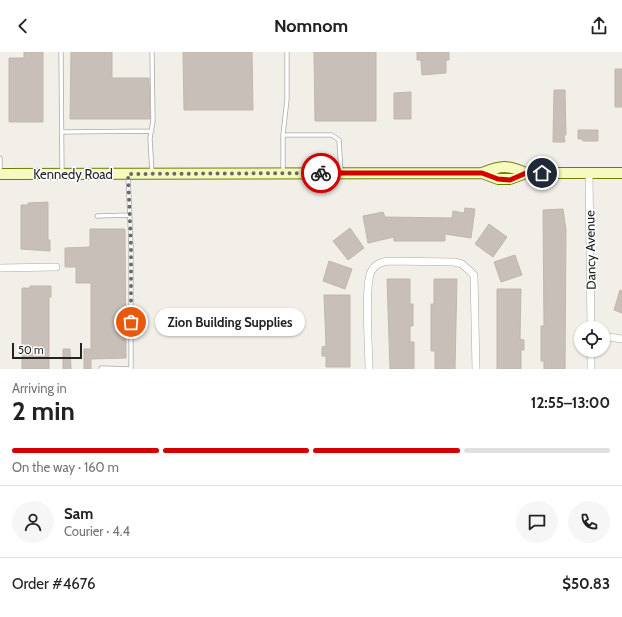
<!DOCTYPE html>
<html lang="en">
<head>
<meta charset="utf-8">
<style>
	body { margin:0; font-family:Cabin,sans-serif; background:#f6f6f6; color:#222; height:100vh; display:flex; flex-direction:column; font-size:15px; white-space:nowrap }
	* { box-sizing:border-box; margin:0 }
	p { font-size:13px; color:#767676 }
	.icon { flex:none; width:22px; height:22px; fill:none; stroke:currentColor; stroke-width:2; stroke-linecap:round; stroke-linejoin:round }
	.map { position:relative; height:317px; overflow:hidden }
	.details { display:flex; flex-direction:column; background:#fff; flex:1 }
	.details>* { flex:none }
	.fabs { position:absolute; left:574px; top:269px; display:grid; gap:8px }
	.fabs a { display:grid; place-items:center; width:36px; height:36px; border-radius:50%; background:#fff; box-shadow:0 1px 3px #0004; font-size:20px }
	.scale { position:absolute; left:12px; bottom:10px; width:70px; box-sizing:border-box; padding-left:4px; border:2px solid #222; border-top:0; font-size:11px; line-height:14px; white-space:nowrap; color:#222; -webkit-text-stroke:3px #fff; paint-order:stroke }
	.pin { position:absolute; display:grid; place-items:center; width:34px; height:34px; color:#fff; margin:-17px; border:2px solid #fff; border-radius:50%; box-shadow:0 1px 4px #0007 }
	.courier { position:absolute; display:grid; place-items:center; width:40px; height:40px; margin:-20px; border:3px solid #d40000; border-radius:50%; background:#fff; color:#222; box-shadow:0 1px 5px #0007 }
	.bubble { position:absolute; height:28px; border-radius:14px; background:#fff; box-shadow:0 1px 3px #0004; font-size:13px; font-weight:800; line-height:28px; text-align:center }
	.headline em { font-style:normal; font-weight:800 }
	.headline div { display:flex; flex-direction:column-reverse }
	.headline { display:flex; align-items:center; justify-content:space-between; height:68px; padding:0 12px }
	h1 { font-size:26px; font-weight:800; line-height:30px }
	.bar { display:grid; grid-template-columns:repeat(4,1fr); gap:6px 4px; align-content:center; height:48px; padding:0 12px }
	.bar i { height:5px; border-radius:3px; background:#e0e0e0 }
	.bar .selected { background:#d40000 }
	.bar p { grid-column:span 4 }
	.line { display:flex; align-items:center; gap:10px; padding:0 12px; border-top:1px solid #e0e0e0 }
	.line div { flex:1 }
	.round { display:grid; place-items:center; flex:none; width:42px; height:42px; border-radius:21px; background:#f6f6f6 }
	header { display:flex; justify-content:space-between; align-items:center; height:52px; padding:0 12px; background:#fff; font-size:18px; font-weight:800 }
	.map>svg:first-child { display:block }
	.building { fill:#c7bfb8; stroke:#c4b6ab }
	.lines { fill:none; stroke-linecap:round; stroke-linejoin:round }
	.lane-casing { stroke:#a9a9a9; stroke-width:5 }
	.street-casing { stroke:#a9a9a9; stroke-width:8 }
	.secondary-casing { stroke:#707d05; stroke-width:12 }
	.lane { stroke:#fff; stroke-width:3.5 }
	.street { stroke:#fff; stroke-width:7 }
	.secondary { stroke:#f7fabf; stroke-width:10 }
	.done { stroke:#6b6a68; stroke-width:4; stroke-dasharray:0 7.2 }
	.route { stroke:#d40000; stroke-width:5 }
	.labels { text-anchor:middle; dominant-baseline:central; stroke-width:3; stroke-linejoin:round; paint-order:stroke }
	.street-label { font-size:13px; fill:#222; stroke:#fff }
</style>
</head>
<body>
<header><svg class="icon" aria-label="back" viewBox="0 0 24 24"><path d="M15 5l-7 7 7 7"/></svg>Nomnom<svg class="icon" aria-label="share" viewBox="0 0 24 24"><path d="M12 15V3M7 8l5-5 5 5M5 13v7h14v-7"/></svg></header>
<div class="map">
<svg width="622" height="317" viewBox="0 0 622 317">
	<rect width="100%" height="100%" fill="#f2efe9"/>
	<!-- building -->
	<path class="building" d="M24,0h19v70h-34v-64h15z
		M71,0h41v26h37l1,41h-80z
		M183,0h69l1,58h-69z
		M314,0h62v69h-61z
		M417,0h32v8h-3v13l-24,2 -1,-12v-3h-4z
		M615,17h7v38h-7z
		M554,38h11l1,45h-2l1,7h-12z
		M411,40v27h-17v-26z
		M578,78h20v11h-15v-2h-5z
		M48,150v38h2v11l-29,-2v-44h7v-2z
		M465,156l10,1 -4,29 -26,-4v7h-51v-4l-26,6 -5,-27 20,-4 2,5 67,1 1,-7 11,2z
		M563,157l3,21 -1,139h-21v-8h-3v-35h3l-1,-116z
		M489,172l18,13 -14,20 -18,-13z
		M350,176l14,20 -16,12 -15,-19z
		M90,177h35l1,129 -35,1v10h-7v-20h7v-66h-15v-16h-11v-19l25,-1z
		M515,203l7,20 -21,7 -7,-20z
		M329,209l23,8 -7,20 -22,-8z
		M387,227h23v25h3v22h-3v16h4v27h-24z
		M434,227h23l-2,90h-20v-18h-4v-47h3z
		M30,234h21v11h-2v72h-27v-81h8z
		M497,237h24l-1,50 4,1v10h-3v19h-24z
		M620,238l2,1v22l-8,-3z
		M324,243h26v72h-24v-11h-4v-9l4,-1z
		M63,297h7l1,20h-8z"/>
	<g class="lines">
		<defs>
			<path id="lane" d="M61,0l1,120
				M152,0l1,69 -3,17 2,35
				M62,80l90,-1
				M283,83l4,-36v-47
				M0,106v15
				M283,121v-38h49l7,5 2,32
				M128,122l3,72v123
				M97,164l33,-1
				M101,316l30,1"/>
			<path id="street" d="M589,121l2,155
				M0,216l56,-1
				M603,284l19,3
				M369,317c0,-20 -5,-82 2,-97 4,-8 10,-10 18,-11l65,1 8,2 12,11 2,94
				M591,317v-19"/>
			<path id="secondary" d="M482,121l16,6h12l16,-6h96
				M0,122l482,-1c20,-8 25,-8 44,0"/>
		</defs>
		<!-- lane casing -->
		<use href="#lane" class="lane-casing"/>
		<!-- street casing -->
		<use href="#street" class="street-casing"/>
		<!-- secondary casing -->
		<use href="#secondary" class="secondary-casing"/>
		<!-- lane -->
		<use href="#lane" class="lane"/>
		<!-- street -->
		<use href="#street" class="street"/>
		<!-- secondary -->
		<use href="#secondary" class="secondary"/>
	</g>
	<g class="lines">
		<!-- done -->
		<path class="done" d="M131,270v-76l-3,-72 193,-1"/>
		<!-- route -->
		<path class="route" d="M321,121h161l16,6 12,1 16,-7h16"/>
	</g>
	<g class="labels">
		<!-- street labels -->
		<g class="street-label">
			<text x="73" y="122">Kennedy Road</text>
			<text transform="translate(590 198) rotate(-91)">Dancy Avenue</text>
		</g>
	</g>
</svg>
<div class="fabs">
<a><svg class="icon" aria-label="locate" viewBox="0 0 24 24"><circle cx="12" cy="12" r="6"/><path d="M12 2v4M12 18v4M2 12h4M18 12h4"/></svg></a>
</div>
<div class="scale">50 m</div>
<div class="pin" style="left:131px;top:270px;background:#ea580c"><svg class="icon" aria-label="bag" viewBox="0 0 24 24"><path d="M5 8h14l-1 12H6zM9 8a3 3 0 0 1 6 0"/></svg></div>
<div class="pin" style="left:542px;top:121px;background:#1f2937"><svg class="icon" aria-label="home" viewBox="0 0 24 24"><path d="M3 11l9-7 9 7M6 9v11h12V9"/></svg></div>
<div class="courier" style="left:321px;top:121px"><svg class="icon" aria-label="bike" viewBox="0 0 24 24"><circle cx="6" cy="16" r="4"/><circle cx="18" cy="16" r="4"/><path d="M6 16l4-8h5l3 8M10 8l3 8H6M13 5h3"/></svg></div>
<div class="bubble" style="left:155px;top:256px;width:150px">Zion Building Supplies</div>
</div>
<section class="details">
<div class="headline"><div><h1>2 min</h1><p>Arriving in</p></div><em>12:55–13:00</em></div>
<div class="bar"><i class="selected"></i><i class="selected"></i><i class="selected"></i><i></i><p>On the way · 160 m</p></div>
<div class="line" style="height:72px"><a class="round"><svg class="icon" aria-label="person" viewBox="0 0 24 24"><circle cx="12" cy="8" r="4"/><path d="M4 21q1-7 8-7t8 7"/></svg></a><div><b>Sam</b><p>Courier · 4.4</p></div><a class="round"><svg class="icon" aria-label="chat" viewBox="0 0 24 24"><path d="M4 5h16v11H9l-5 4z"/></svg></a><a class="round"><svg class="icon" aria-label="phone" viewBox="0 0 24 24"><path d="M5 4h4l2 5-3 2q2 4 5 5l2-3 5 2v4C11 20 4 13 5 4z"/></svg></a></div>
<div class="line" style="height:52px"><div>Order #4676</div><b>$50.83</b></div>
</section>
</body>
</html>
